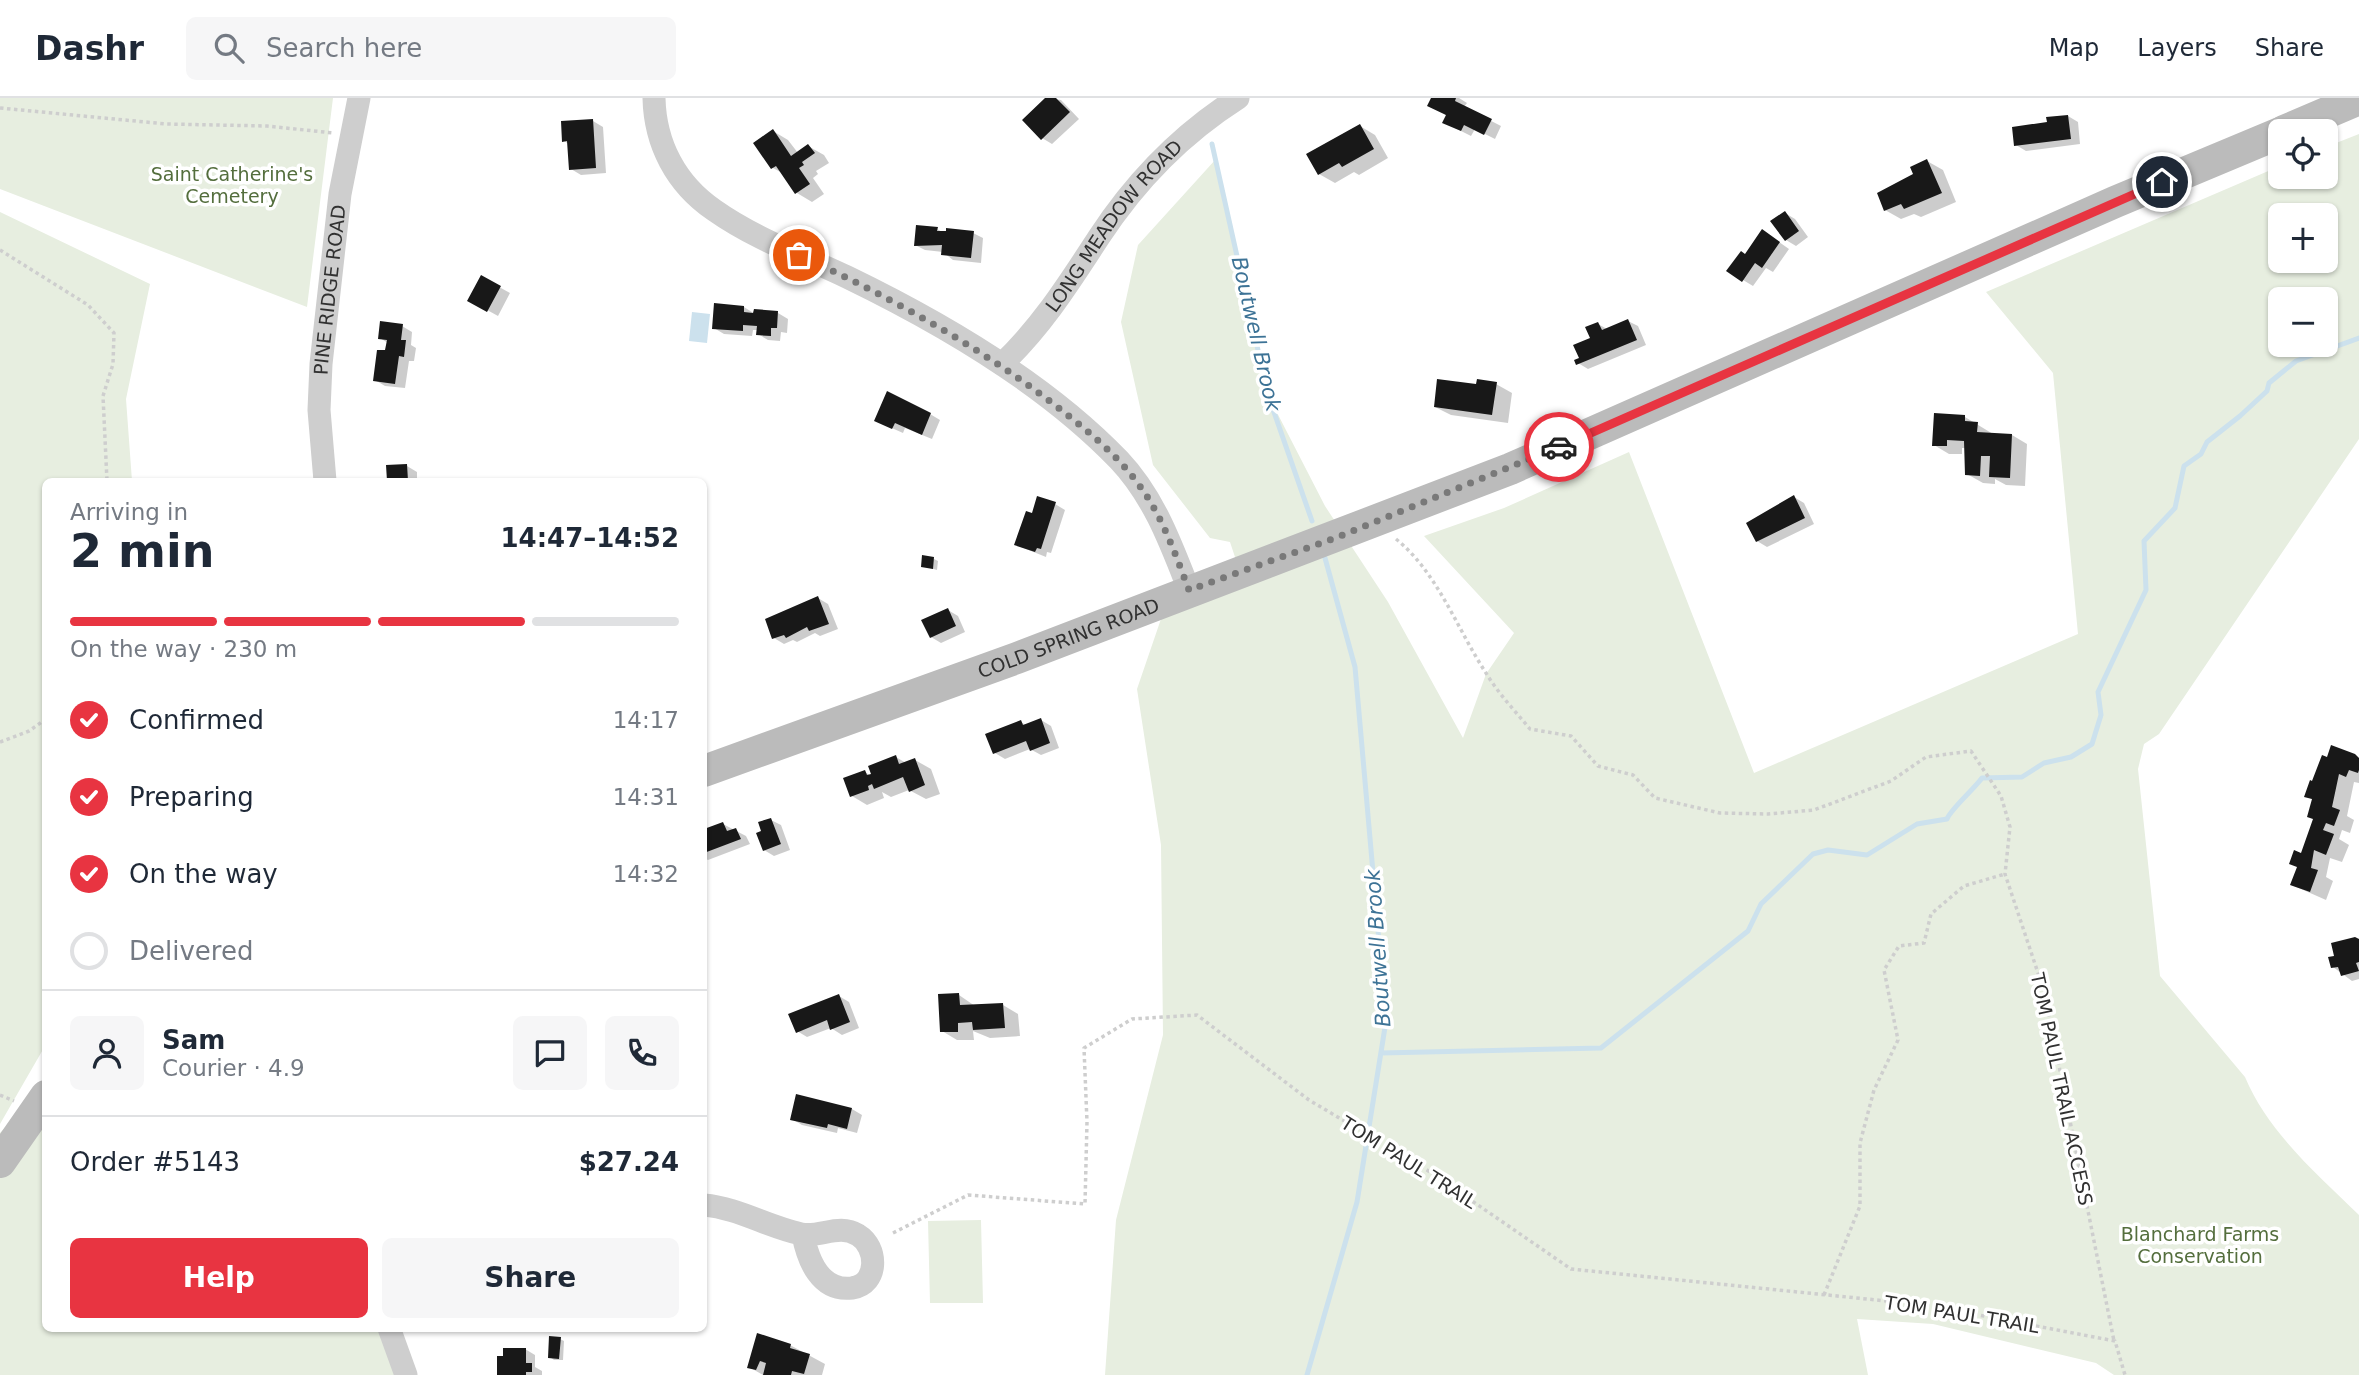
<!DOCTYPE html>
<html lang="en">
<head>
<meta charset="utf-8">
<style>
	body { margin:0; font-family:"DejaVu Sans",sans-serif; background:#f6f6f7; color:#1f2937; height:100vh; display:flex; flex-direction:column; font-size:26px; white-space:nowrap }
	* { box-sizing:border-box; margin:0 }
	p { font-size:23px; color:#747a83 }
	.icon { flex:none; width:38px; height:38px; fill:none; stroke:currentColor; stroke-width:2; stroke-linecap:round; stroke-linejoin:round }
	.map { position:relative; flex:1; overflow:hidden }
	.details { position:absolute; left:42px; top:380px; width:665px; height:854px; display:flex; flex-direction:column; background:#fff; border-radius:10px; box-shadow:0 2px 5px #0004 }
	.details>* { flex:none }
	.tools { position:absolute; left:2268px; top:21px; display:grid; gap:14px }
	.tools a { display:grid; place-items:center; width:70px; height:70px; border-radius:10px; background:#fff; box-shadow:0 2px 5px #0004; font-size:35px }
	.pin { position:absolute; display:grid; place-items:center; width:60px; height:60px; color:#fff; margin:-30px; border:4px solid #fff; border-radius:50%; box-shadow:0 2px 7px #0007 }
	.courier { position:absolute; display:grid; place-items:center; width:70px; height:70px; margin:-35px; border:5px solid #e83441; border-radius:50%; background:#fff; color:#222; box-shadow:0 2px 9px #0007 }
	.summary em { font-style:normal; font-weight:600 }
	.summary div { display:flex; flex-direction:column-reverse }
	.summary { display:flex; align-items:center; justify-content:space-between; height:119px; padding:0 28px }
	h1 { font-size:46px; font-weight:600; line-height:52px }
	.bar { display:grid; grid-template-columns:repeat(4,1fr); gap:10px 7px; align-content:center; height:84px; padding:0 28px }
	.bar i { height:9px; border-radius:5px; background:#e0e1e3 }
	.bar .active { background:#e83441 }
	.bar p { grid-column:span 4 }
	.line { display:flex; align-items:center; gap:18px; padding:0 28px; border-top:2px solid #e0e1e3 }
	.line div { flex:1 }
	.round { display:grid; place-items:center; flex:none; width:74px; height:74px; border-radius:10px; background:#f6f6f7 }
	ol { padding:0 28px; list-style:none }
	li { display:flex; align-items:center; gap:21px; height:77px }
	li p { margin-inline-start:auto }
	li .icon { padding:7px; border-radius:50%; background:#e83441; color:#fff; stroke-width:4 }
	li:last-child { color:#747a83 }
	li i { width:38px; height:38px; border:4px solid #e0e1e3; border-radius:50% }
	.cta { display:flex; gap:14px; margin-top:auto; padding:14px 28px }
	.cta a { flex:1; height:80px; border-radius:10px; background:#e83441; color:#fff; font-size:28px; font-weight:600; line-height:80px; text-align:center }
	.cta a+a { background:#f6f6f7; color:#1f2937 }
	header { display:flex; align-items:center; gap:42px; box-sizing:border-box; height:98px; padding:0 35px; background:#fff; border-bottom:2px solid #e0e1e3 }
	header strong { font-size:33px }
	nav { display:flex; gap:38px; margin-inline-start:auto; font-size:24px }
	.search { width:490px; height:63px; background:#f6f6f7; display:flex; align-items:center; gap:18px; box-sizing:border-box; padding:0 24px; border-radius:10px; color:#747a83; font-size:26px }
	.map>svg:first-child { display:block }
	.green { fill:#e7eee0; fill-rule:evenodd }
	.water { fill:#cce1ed }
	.shadow { fill:#0003 }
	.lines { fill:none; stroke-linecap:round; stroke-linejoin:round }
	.stream { stroke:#cce1ed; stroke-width:5 }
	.building { fill:#181818 }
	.path { stroke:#cecece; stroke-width:3.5; stroke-dasharray:3.5 3.5; stroke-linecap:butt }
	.street { stroke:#cecece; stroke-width:23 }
	.secondary { stroke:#bbb; stroke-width:32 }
	.done { stroke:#797979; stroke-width:7; stroke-dasharray:0 12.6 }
	.route { stroke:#e83441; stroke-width:9 }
	.labels { text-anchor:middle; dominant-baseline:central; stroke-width:7; stroke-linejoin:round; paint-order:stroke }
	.park-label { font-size:19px; fill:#546e3d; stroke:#fff }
	.street-label { font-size:19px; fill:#313131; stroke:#fff }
	.water-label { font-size:21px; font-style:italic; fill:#3d7396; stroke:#fff }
</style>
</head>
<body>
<header>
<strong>Dashr</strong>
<div class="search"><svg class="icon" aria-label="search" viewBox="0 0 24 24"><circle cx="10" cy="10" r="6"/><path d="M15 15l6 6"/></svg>Search here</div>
<nav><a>Map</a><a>Layers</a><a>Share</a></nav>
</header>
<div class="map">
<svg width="2359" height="1277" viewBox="0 0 2359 1277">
	<rect width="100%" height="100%" fill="#fff"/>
	<!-- green -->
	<path class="green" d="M0,0h333l-26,209 -307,-118z
		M2359,36v305l-200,295 -15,10 -6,25 22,207 85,101c23,55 72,97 114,138v160h-245l-18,-12 -163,-39 -76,-5 11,56h-763l11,-155 47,-185 -2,-190 -24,-156 25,-73 82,-32 -14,-42 -20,-4 -57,-73 -32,-143 17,-77 78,-86 52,236 57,111 63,96 75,136 23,-64 28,-41 -90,-97 80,-28 125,-56 125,321 324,-139 -25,-261 -67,-81 294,-126v11h46v-30zM2280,117h46v46h-46zM2280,201h46v46h-46z
		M0,114l150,72 -24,115 6,82h-86l-1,565 -45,78z
		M45,985l1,245h343l17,47h-406v-242z
		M981,1122l2,83h-53l-2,-82z"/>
	<!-- water -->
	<path class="water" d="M692,214l18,2 -3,29 -18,-2z"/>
	<!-- shadow -->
	<path class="shadow" d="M1048,0l13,2 18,19 -27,25 -10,-6z
		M1433,0h26l8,5 -3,4 37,19 -6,13 -20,-10 -4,7 -16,-8z
		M2068,18l10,6 2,22 -54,7 -10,-6 33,-22z
		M593,23l10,6 3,46 -25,2 -10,-6 -2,-25 -5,-3z
		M1360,28l15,9 13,23 -29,17 -5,-3 -19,11 -16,-9z
		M773,33l15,9 10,13 10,-7 16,9 5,8 -13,8 2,3 -5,4 11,16 -12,8 -15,-9 -13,-19 -11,-6z
		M1927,63l16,9 13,32 -35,15 -7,-3 -13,5 -16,-9z
		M1785,115l10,6 13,18 -12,9 -10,-6z
		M937,131l7,4h29l10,5 -2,25 -28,-3 -10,-8 -18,-2 -10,-5z
		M1772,139l17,12 -16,23 -7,-4 -13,18 -10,-6 2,-24z
		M481,179l29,16 -12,23 -29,-16z
		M744,209l11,7 23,-1 10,6 -1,14 -6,-1 -1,9 -12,-1 -10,-6v-4h-5l-1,6 -28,-2 -10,-6z
		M1628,223l10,5 8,19 -58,24 -10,-6 20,-39 9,5z
		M402,228l10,6 -1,13 5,3 -2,13h-5l-4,27 -20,-2 -10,-6 13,-37 -8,-5z
		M1496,286l16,9 -4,30 -57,-8 -16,-8 43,-21z
		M930,316l10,6 -8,19 -27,-11 -2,5 -27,-12z
		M1965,319l28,17 19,1 15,9 -2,42 -19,-1 -11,-6v5l-12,-1 -16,-9 -1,-26h-4v6h-13l-15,-9z
		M407,368l10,6v9h-28l-1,-14z
		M1794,399l10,6 10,21 -47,23 -10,-6z
		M1055,406l10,6 -14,43 -4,-1 -1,5 -30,-12 17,-30z
		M934,461l4,2 -1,9 -14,-4z
		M818,500l10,6 10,25 -18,7 -5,-3 -18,9 -4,-2 -9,4 -10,-6z
		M948,512l10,6 7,16 -24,11 -10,-6z
		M1041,622l10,6 8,22 -18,7 -11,-6 -25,10 -10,-6 26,-31 6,4z
		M896,659l10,6 9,-3 16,9 9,25 -14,5 -17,-9 -18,7 -9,-5 2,6 -17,7 -15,-9 13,-24 9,6z
		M2359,661v24l-5,-1 -7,34 7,4 -4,13 -8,-3 -3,9 10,6 -7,17 -12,-4 -4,19 7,4 -7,19 -34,-15 23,-65 -1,-20 -8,-4z
		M771,722l10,5 9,25 -16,6 -10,-6 -1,-18z
		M723,726l23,12 4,8 -42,16 -4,-2v-27z
		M2359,843v38l-7,2 -19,-14 3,-10z
		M959,897l16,11 28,-1 15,9 2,22 -30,2 -17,-7 1,9h-17l-15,-9z
		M839,898l10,6 10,26 -17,7 -11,-7 -24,9 -10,-6z
		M852,1011l10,6 -5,18 -19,-5 -1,5 -35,-8 -10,-6z
		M758,1238l32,9 35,19 -3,11h-59l-14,-8z
		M560,1241l4,2 -1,19h-9l-4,-3z
		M525,1251l10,6v12l7,4v4h-44z"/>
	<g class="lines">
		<!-- stream -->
		<path class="stream" d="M1212,46l56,251 44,126
			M1381,955l220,-5 147,-117 13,-27 52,-50 15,-4 39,5 50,-31 30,-5c3,-9 27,-30 35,-41l40,-1 22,-14 27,-6 21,-13 9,-29 -3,-23 48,-102 -2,-49 31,-33 9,-42 17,-12 6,-12 33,-26 27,-25 2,-8 27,-22 63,-23
			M1307,1277l50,-173 29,-181 -31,-354 -30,-109"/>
	</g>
	<!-- building -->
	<path class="building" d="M1045,0h11l14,14 -29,28 -19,-20z
		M1431,0h25l-1,3 37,18 -8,16 -20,-10 -3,6 -19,-8 4,-8 -19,-9z
		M2068,17l3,24 -57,7 -2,-19 35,-5 -1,-5z
		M593,21l3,49 -27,2 -2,-29 -5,1 -1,-21z
		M1360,26l14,25 -32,18 -3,-4 -21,12 -12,-21z
		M773,31l18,27 17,-12 7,9 -13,9 2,3 -5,3 11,16 -15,10 -19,-28 -5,3 -18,-26z
		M1927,61l15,34 -38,16 -3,-5 -17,7 -7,-18 36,-19 -3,-7z
		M1785,113l14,20 -14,10 -15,-20z
		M916,127l22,2 -1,4h9v-3l28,3 -3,27 -30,-3 1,-10 -28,1z
		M1762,131l18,13 -18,26 -7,-5 -13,19 -16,-11 15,-20 4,3z
		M481,177l20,11 -14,26 -20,-11z
		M714,205l30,3v6l9,1 1,-4 24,2 -1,17h-6v8l-15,-1 1,-9 -14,-1v6l-31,-2z
		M1628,221l9,21 -61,25 -2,-5 5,-2 -6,-13 17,-7 -5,-11 13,-5 4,8z
		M380,223l23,3 -2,16h5l-2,17 -5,-1 -4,28 -22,-3 4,-31h8l2,-10 -9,-1z
		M1437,281l39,5 1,-5 20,3 -5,33 -58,-8z
		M887,293l44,22 -9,22 -27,-12 -3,6 -18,-8z
		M1934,315l31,2v6l13,1 -1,10 35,2 -2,44 -21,-1 1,-21h-9l-1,20 -15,-1 -1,-34 -17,-1v6h-15z
		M407,366l1,17h-21l-1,-16z
		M1794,397l11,23 -49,24 -10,-19z
		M1037,398l19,6 -15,47 -4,-1 -2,4 -21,-7 12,-34 6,2z
		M922,457l12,2 -1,12 -12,-2z
		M818,498l11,28 -20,7 -2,-4 -21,11 -2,-3 -12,4 -7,-20z
		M948,510l8,18 -26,12 -9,-18z
		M1041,620l9,25 -20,8 -4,-10 -33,13 -8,-20 36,-14 2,5z
		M2331,647l24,9 4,4v12l-1,3 -9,-3 -3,7 -7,-3 -7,33 8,3 -6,16 -8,-3 -3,7 11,4 -8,21 -12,-5 -3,18 7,2 -8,22 -20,-7 7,-18 -8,-3 5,-14 7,3 12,-34 -6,-2 5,-18 -8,-2 6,-17 2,1 10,-26 5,2z
		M896,657l3,9 16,-6 10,27 -16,7 -6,-15 -29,12 -2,-5 -4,2 1,4 -19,7 -7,-19 22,-8 2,5 4,-1 -3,-8z
		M771,720l10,26 -18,7 -7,-18 5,-2 -3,-9z
		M723,724l4,9 9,-3 5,11 -37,14v-24z
		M2355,839l4,2v23l-3,1 3,8 -18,5 -3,-9 -7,1 -3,-11 6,-1 -3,-13z
		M959,895l1,12 43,-2 2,25 -32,2 -1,-8 -14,1v9h-18l-2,-38z
		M839,896l11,28 -20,8 -3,-10 -31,13 -8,-19z
		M796,996l56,14 -5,21 -19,-5 -1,4 -37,-8z
		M757,1235l34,11 -1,4 20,6 -6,20 -12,-3 -1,4h-28l3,-12 -6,-2 -4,9 -9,-2z
		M549,1238l12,1 -2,22 -11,-1z
		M503,1250h23v15h6v9h-6v3h-29v-19h6z"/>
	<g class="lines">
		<!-- path -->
		<path class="path" d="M0,10l166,16 101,2 66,7
			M0,152l88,55 26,28 -1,31 -10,32 4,85
			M1396,441c42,34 61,90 90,134 12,20 29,38 44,56l41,7 27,30 35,9 22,23 65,15 48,1 46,-4 77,-29 35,-24 45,-6 30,45 9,31 -5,47 39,117 70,350
			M0,644l29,-11 17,-12
			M0,997l14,6
			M893,1135l75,-38 117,9 2,-82 -3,-74 48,-29 65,-4 112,85 118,70 144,99 355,36 189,36 10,34
			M1824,1197l36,-89v-63l14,-53 24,-50 -14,-70 15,-24 25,-3 7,-29 33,-28 41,-12"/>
		<!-- street -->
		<g class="street">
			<path d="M654,0c1,46 22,86 60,112 41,29 89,46 133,67 95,46 199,107 272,183 35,37 52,84 70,130"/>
			<path id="s1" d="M1002,266c40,-38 67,-81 97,-127 36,-55 84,-104 139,-139"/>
			<path id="s2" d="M325,383l-6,-71 2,-46 19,-170 19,-96"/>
			<path d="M704,1107c34,3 64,22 97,29 19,4 38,-11 57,1 20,12 21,49 -6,53 -32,4 -44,-28 -49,-53"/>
			<path d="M389,1230l17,47"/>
		</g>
		<!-- secondary -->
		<g class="secondary">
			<path d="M2284,33l75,-32"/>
			<path id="s3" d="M704,673l313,-113 493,-189 605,-267 165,-69"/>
			<path d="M0,1064l46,-66"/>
		</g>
	</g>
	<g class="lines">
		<!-- done -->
		<path class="done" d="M799,157c91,42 176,89 256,150 30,24 61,48 84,80 24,32 36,69 50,105l149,-53 221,-90"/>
		<!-- route -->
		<path class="route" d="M1559,349l603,-265"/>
	</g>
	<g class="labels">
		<!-- park labels -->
		<g class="park-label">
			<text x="232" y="76">Saint Catherine's<tspan x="232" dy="22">Cemetery</tspan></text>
			<text x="2200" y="1136">Blanchard Farms<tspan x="2200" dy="22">Conservation</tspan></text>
		</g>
		<!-- street labels -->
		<g class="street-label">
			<text stroke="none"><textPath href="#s1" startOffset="178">LONG MEADOW ROAD</textPath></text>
			<text stroke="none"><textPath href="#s2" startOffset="192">PINE RIDGE ROAD</textPath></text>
			<text stroke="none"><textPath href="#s3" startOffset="388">COLD SPRING ROAD</textPath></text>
			<text transform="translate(2062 991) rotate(78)">TOM PAUL TRAIL ACCESS</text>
			<text transform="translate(1409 1064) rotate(32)">TOM PAUL TRAIL</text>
			<text transform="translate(1962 1216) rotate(9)">TOM PAUL TRAIL</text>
		</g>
		<!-- water labels -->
		<g class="water-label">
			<text transform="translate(1256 236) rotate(77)">Boutwell Brook</text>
			<text transform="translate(1378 850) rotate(-94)">Boutwell Brook</text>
		</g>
	</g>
</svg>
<div class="tools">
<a><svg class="icon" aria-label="locate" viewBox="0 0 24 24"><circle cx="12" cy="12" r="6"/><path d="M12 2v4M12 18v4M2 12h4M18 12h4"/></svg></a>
<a>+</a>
<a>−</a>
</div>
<div class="pin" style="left:799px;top:157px;background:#ea580c"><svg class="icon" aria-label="bag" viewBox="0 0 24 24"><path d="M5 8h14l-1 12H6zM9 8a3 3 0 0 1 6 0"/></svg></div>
<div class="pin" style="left:2162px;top:84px;background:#1f2937"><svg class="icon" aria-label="home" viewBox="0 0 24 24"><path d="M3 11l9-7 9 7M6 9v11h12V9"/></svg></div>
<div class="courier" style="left:1559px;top:349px"><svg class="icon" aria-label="car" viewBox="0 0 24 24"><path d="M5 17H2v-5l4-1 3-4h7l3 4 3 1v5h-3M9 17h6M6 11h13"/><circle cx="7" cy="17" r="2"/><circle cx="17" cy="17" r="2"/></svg></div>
<section class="details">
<div class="summary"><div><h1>2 min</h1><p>Arriving in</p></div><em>14:47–14:52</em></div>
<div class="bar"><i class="active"></i><i class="active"></i><i class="active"></i><i></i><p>On the way · 230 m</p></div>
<ol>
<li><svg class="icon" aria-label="check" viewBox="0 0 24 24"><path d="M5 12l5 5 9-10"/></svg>Confirmed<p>14:17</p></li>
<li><svg class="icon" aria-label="check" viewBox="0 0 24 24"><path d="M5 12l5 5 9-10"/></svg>Preparing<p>14:31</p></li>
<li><svg class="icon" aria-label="check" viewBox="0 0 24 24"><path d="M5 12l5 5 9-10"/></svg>On the way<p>14:32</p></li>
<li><i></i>Delivered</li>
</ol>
<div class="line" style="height:126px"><a class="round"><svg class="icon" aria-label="person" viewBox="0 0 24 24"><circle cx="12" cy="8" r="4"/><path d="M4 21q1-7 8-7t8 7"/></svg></a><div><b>Sam</b><p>Courier · 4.9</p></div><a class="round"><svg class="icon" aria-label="chat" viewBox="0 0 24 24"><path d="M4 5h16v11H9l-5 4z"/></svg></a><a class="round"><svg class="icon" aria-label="phone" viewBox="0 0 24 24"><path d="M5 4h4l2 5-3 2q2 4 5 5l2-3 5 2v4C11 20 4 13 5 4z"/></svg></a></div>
<div class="line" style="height:91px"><div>Order #5143</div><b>$27.24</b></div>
<div class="cta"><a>Help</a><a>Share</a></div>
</section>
</div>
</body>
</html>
